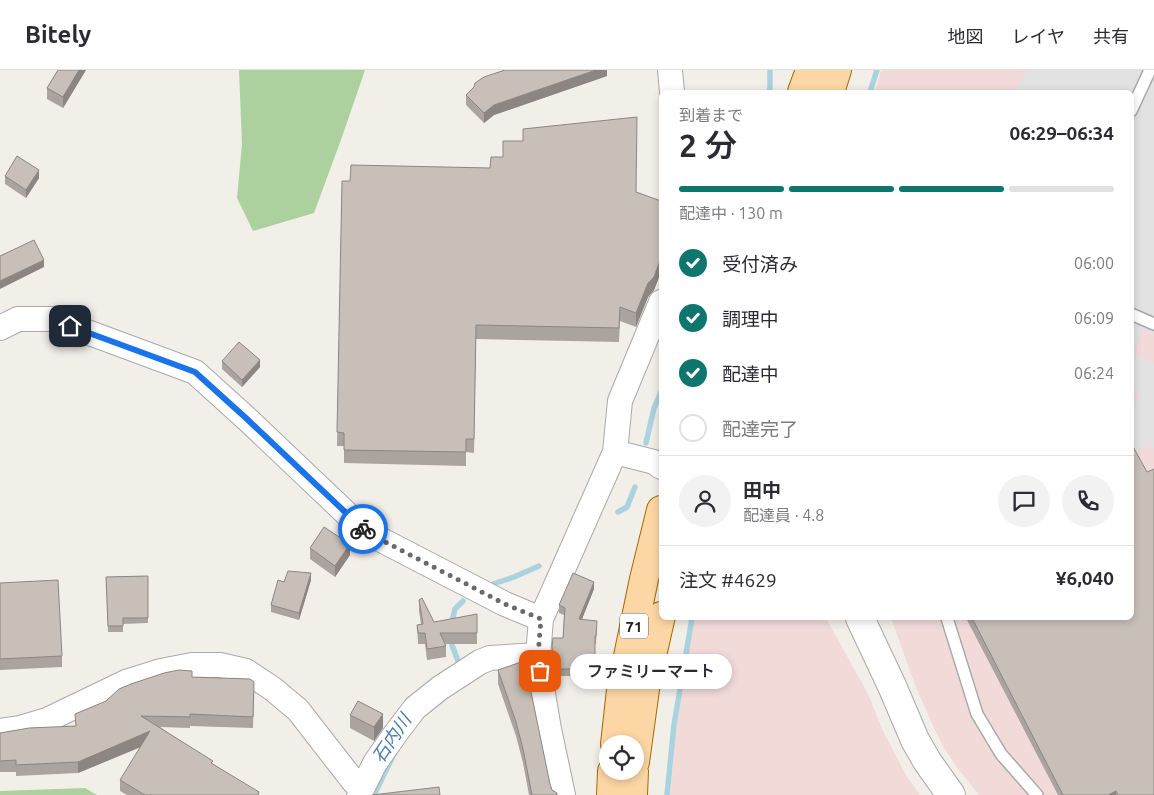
<!DOCTYPE html>
<html lang="ja">
<head>
<meta charset="utf-8">
<style>
	body { margin:0; font-family:Ubuntu,"Noto Sans JP",sans-serif; background:#f2f2f3; color:#2b2b33; height:100vh; display:flex; flex-direction:column; font-size:19px; white-space:nowrap }
	* { box-sizing:border-box; margin:0 }
	p { font-size:16px; color:#7c7c81 }
	.icon { flex:none; width:28px; height:28px; fill:none; stroke:currentColor; stroke-width:2; stroke-linecap:round; stroke-linejoin:round }
	.map { position:relative; flex:1; overflow:hidden }
	.side { position:absolute; left:659px; top:20px; width:475px; height:530px; display:flex; flex-direction:column; background:#fff; border-radius:8px; box-shadow:0 2px 8px #0003 }
	.side>* { flex:none }
	.buttons { position:absolute; left:599px; top:665px; display:grid; gap:10px }
	.buttons a { display:grid; place-items:center; width:45px; height:45px; border-radius:50%; background:#fff; box-shadow:0 2px 8px #0003; font-size:25px }
	.pin { position:absolute; display:grid; place-items:center; width:42px; height:42px; color:#fff; margin:-21px; border-radius:10px; box-shadow:0 2px 8px #0006 }
	.courier { position:absolute; display:grid; place-items:center; width:50px; height:50px; margin:-25px; border:4px solid #1a73e8; border-radius:50%; background:#fff; color:#222; box-shadow:0 1px 6px #0007 }
	.bubble { position:absolute; height:35px; border-radius:18px; background:#fff; box-shadow:0 2px 8px #0003; font-size:16px; font-weight:600; line-height:35px; text-align:center }
	.headline em { font-style:normal; font-weight:600 }
	.headline div { display:flex; flex-direction:column-reverse }
	.headline { display:flex; align-items:center; justify-content:space-between; height:85px; padding:0 20px }
	h1 { font-size:32px; font-weight:600; line-height:38px }
	.bar { display:grid; grid-template-columns:repeat(4,1fr); gap:8px 5px; align-content:center; height:60px; padding:0 20px }
	.bar i { height:6px; border-radius:4px; background:#e1e1e2 }
	.bar .current { background:#0f766e }
	.bar p { grid-column:span 4 }
	.line { display:flex; align-items:center; gap:12px; padding:0 20px; border-top:1px solid #e1e1e2 }
	.line div { flex:1 }
	.round { display:grid; place-items:center; flex:none; width:52px; height:52px; border-radius:26px; background:#f2f2f3 }
	ol { padding:0 20px; list-style:none }
	li { display:flex; align-items:center; gap:15px; height:55px }
	li p { margin-inline-start:auto }
	li .icon { padding:5px; border-radius:50%; background:#0f766e; color:#fff; stroke-width:4 }
	li:last-child { color:#7c7c81 }
	li i { width:28px; height:28px; border:2px solid #e1e1e2; border-radius:50% }
	header { display:flex; align-items:center; gap:30px; box-sizing:border-box; height:70px; padding:0 25px; background:#fff; border-bottom:1px solid #e1e1e2 }
	header strong { font-size:24px }
	nav { display:flex; gap:28px; margin-inline-start:auto; font-size:18px }
	.map>svg:first-child { display:block }
	.commercial { fill:#f2dad9 }
	.forest { fill:#add19e }
	.parking { fill:#e2e2e2 }
	.lines { fill:none; stroke-linecap:round; stroke-linejoin:round }
	.stream { stroke:#aad3df; stroke-width:5.5 }
	.service-casing { stroke:#a9a9a9; stroke-width:14 }
	.minor-casing { stroke:#a9a9a9; stroke-width:26 }
	.tertiary-casing { stroke:#a9a9a9; stroke-width:30 }
	.primary-casing { stroke:#a06b00; stroke-width:30 }
	.service { stroke:#fff; stroke-width:11 }
	.minor { stroke:#fff; stroke-width:24 }
	.tertiary { stroke:#fff; stroke-width:28 }
	.primary { stroke:#fcd6a4; stroke-width:28 }
	.wall { fill:#aba49e }
	.shaded-wall { fill:#8b8681 }
	.building { fill:#c7bfb8; stroke:#8b8681 }
	.done { stroke:#6b6a68; stroke-width:5; stroke-dasharray:0 9 }
	.route { stroke:#1a73e8; stroke-width:6 }
	.labels { text-anchor:middle; dominant-baseline:central; stroke-width:4; stroke-linejoin:round; paint-order:stroke }
	.shield { fill:#fff; stroke:#646464; stroke-width:1 }
	.shield-label { font-size:15px; font-weight:bold; fill:#222 }
	.water-label { font-size:18px; font-style:italic; fill:#4a7aab; stroke:#fff }
</style>
</head>
<body>
<header>
<strong>Bitely</strong>
<nav><a>地図</a><a>レイヤ</a><a>共有</a></nav>
</header>
<div class="map">
<svg width="1154" height="725" viewBox="0 0 1154 725">
	<rect width="100%" height="100%" fill="#f2efe9"/>
	<!-- commercial -->
	<path class="commercial" d="M881,0h273v725h-175l-23,-29 -12,-18 -10,-20 -19,-43 -24,-67h240v-526h-256z
		M694,548h132l42,76 15,37 23,44 14,20h-250l6,-63z"/>
	<!-- forest -->
	<path class="forest" d="M239,0h126l-23,67 -28,76 -61,18 -16,-33 5,-54z
		M85,718l12,7h-97v-4z"/>
	<!-- parking -->
	<path class="parking" d="M1028,0h126v265l-12,-5 -10,23 22,10v86l-6,-3 -10,5 -7,-12v-27l8,-18 -8,-4v-298h-118z"/>
	<g class="lines">
		<!-- stream -->
		<path class="stream" d="M768,22l2,-3v-19
			M870,22l7,-22
			M646,373l8,-35 7,-16
			M618,442l9,-5 8,-20
			M493,514l21,-7 25,-11
			M451,555l4,-16 8,-8
			M451,567l1,8 6,16
			M374,725l20,-41
			M667,725l7,-70 18,-107"/>
		<defs>
			<path id="service" d="M1131,41l19,-41
				M1131,244l23,10
				M947,548l30,96 24,40 36,41"/>
			<path id="minor" d="M670,0l2,22
				M0,258l18,-9h34l143,53 52,47 119,113 139,72 36,15
				M615,382l39,10 7,5
				M0,661l20,-3 27,-8 79,-38 35,-11 31,-6h28l26,6 27,18 25,21 56,72 8,7
				M359,725l16,-32 21,-30 19,-25 25,-20 40,-26 10,-4 48,-3
				M563,725l-14,-66 -7,-41 -4,-33 3,-36 74,-167 5,-51 41,-99"/>
			<path id="tertiary" d="M860,548l32,68 23,54 12,21 24,34"/>
			<path id="primary" d="M802,22l8,-22
				M830,22l7,-22
				M615,674l6,-54 23,-111 17,-69
				M635,692l11,-80 15,-66
				M611,725l1,-24
				M633,725l1,-24"/>
		</defs>
		<!-- service casing -->
		<use href="#service" class="service-casing"/>
		<!-- minor casing -->
		<use href="#minor" class="minor-casing"/>
		<!-- tertiary casing -->
		<use href="#tertiary" class="tertiary-casing"/>
		<!-- primary casing -->
		<use href="#primary" class="primary-casing"/>
		<!-- service -->
		<use href="#service" class="service"/>
		<!-- minor -->
		<use href="#minor" class="minor"/>
		<!-- tertiary -->
		<use href="#tertiary" class="tertiary"/>
		<!-- primary -->
		<use href="#primary" class="primary"/>
	</g>
	<!-- wall -->
	<path class="wall" d="M58,0h28l-23,38 -16,-9v-11z
		M607,0v6l-113,39 -10,8 -18,-18v-10z
		M5,106l34,2 -13,20 -21,-14z
		M342,111l294,11 25,9v71l-7,18 -6,7 -12,30 -16,-6 -1,21 -143,-3 -2,114 -8,-1v14l-122,-3v-17h-7z
		M222,291l38,6 -18,20 -20,-18z
		M1147,402l7,323h-96l-92,-177h165z
		M310,478l40,7 -15,22 -25,-18z
		M148,506v47l-25,1v8h-15l-2,-55z
		M311,510l-12,40 -28,-8v-7l13,-23z
		M0,513l62,73v11l-62,3z
		M594,519l-13,31 16,8 -1,16h-1v32h-38v-3h-3l-2,-18v-8l11,-9 1,-23 -5,-2v-8z
		M419,530l15,22 43,-8v30h-32l1,2v11l-19,3 -2,-16h-7l-1,-19 4,-1 -2,-13z
		M498,600l52,114 2,6 5,5h-28l-6,-32 -7,-27 -18,-52z
		M192,607l62,16 -1,35 -63,-2v2l-30,-1 53,37 46,31h-132l-7,-4v-11l21,-33 -63,26 -62,3v-4h-16v-39l75,-7z
		M350,645l33,13 -9,13 -24,-13z"/>
	<!-- shaded-wall -->
	<path class="shaded-wall" d="M79,0h7l-23,38v-11z
		M596,0h11v6l-113,39 -10,8v-10l10,-8z
		M39,100v8l-13,20v-8z
		M661,188v14l-7,18 -6,7 -12,30v-14l12,-30z
		M44,190v7l-44,22v-8z
		M260,290v7l-18,20v-7z
		M350,474v11l-15,22v-11z
		M311,503v7l-12,40v-7z
		M594,512v7l-15,38v-8z
		M383,644v14l-9,13v-14z
		M150,661v12l-72,30v-11z
		M1116,721v4h-8z"/>
	<!-- building -->
	<path class="building" d="M58,0h21l-16,27 -16,-9z
		M505,0h91l-102,35 -10,8 -18,-18 8,-8 1,-4 9,-6z
		M637,47l-1,75 25,9v57l-7,19 -6,6 -12,30 -16,-6 -1,21 -143,-3 -2,114h-8v13l-122,-2v-17l-7,-1 5,-251h8l1,-16 139,3 1,-11h12v-16h20v-12z
		M17,86l22,14 -13,20 -21,-14z
		M34,170l10,20 -44,21v-25z
		M239,272l21,18 -18,20 -20,-19z
		M1131,373l16,29 7,-3v326h-36l-2,-4 -8,4h-45l-91,-177h159z
		M324,457l26,17 -15,22 -25,-18z
		M288,501l23,2 -12,40 -28,-8 7,-25 6,2z
		M573,503l21,9 -15,37 18,2 -1,15h-1v33h-38v-3h-3l-2,-19 1,-9h10l2,-30 -6,-3z
		M148,506v42h-25v8h-15l-2,-49z
		M58,510l4,76 -62,3v-76z
		M422,528l12,24 43,-8v19h-37l6,13 -19,3 -2,-16h-7l-1,-8 6,-1 -4,-24z
		M521,592l9,25 20,97 2,6 5,3v2h-25l-9,-46 -7,-27 -18,-52z
		M179,600l13,1v6l58,2 4,3 -1,35 -63,-3v3l-49,-1 72,45 -2,2 48,29 -1,3h-113l-25,-15 30,-49 -72,31 -62,3v-5l-16,1v-28l29,-5 47,-2 -1,-12 31,-13 13,-12 12,-5 33,-11z
		M358,631l25,13 -9,13 -24,-12z
		M439,717l1,8h-68z"/>
	<g class="lines">
		<!-- done -->
		<path class="done" d="M363,459l3,3 139,72 36,15 -3,36 2,16"/>
		<!-- route -->
		<path class="route" d="M70,256l125,46 52,47 116,110"/>
	</g>
	<g class="labels">
		<!-- shield labels -->
		<rect class="shield" x="620" y="543.5" width="28" height="25" rx="4"/>
		<g class="shield-label">
			<text x="634" y="556">71</text>
		</g>
		<!-- water labels -->
		<g class="water-label">
			<text transform="translate(391 668) rotate(-56)">石内川</text>
		</g>
	</g>
</svg>
<div class="buttons">
<a><svg class="icon" aria-label="locate" viewBox="0 0 24 24"><circle cx="12" cy="12" r="6"/><path d="M12 2v4M12 18v4M2 12h4M18 12h4"/></svg></a>
</div>
<div class="pin" style="left:540px;top:601px;background:#ea580c"><svg class="icon" aria-label="bag" viewBox="0 0 24 24"><path d="M5 8h14l-1 12H6zM9 8a3 3 0 0 1 6 0"/></svg></div>
<div class="pin" style="left:70px;top:256px;background:#1f2937"><svg class="icon" aria-label="home" viewBox="0 0 24 24"><path d="M3 11l9-7 9 7M6 9v11h12V9"/></svg></div>
<div class="courier" style="left:363px;top:459px"><svg class="icon" aria-label="bike" viewBox="0 0 24 24"><circle cx="6" cy="16" r="4"/><circle cx="18" cy="16" r="4"/><path d="M6 16l4-8h5l3 8M10 8l3 8H6M13 5h3"/></svg></div>
<div class="bubble" style="left:570px;top:584px;width:162px">ファミリーマート</div>
<section class="side">
<div class="headline"><div><h1>2 分</h1><p>到着まで</p></div><em>06:29–06:34</em></div>
<div class="bar"><i class="current"></i><i class="current"></i><i class="current"></i><i></i><p>配達中 · 130 m</p></div>
<ol>
<li><svg class="icon" aria-label="check" viewBox="0 0 24 24"><path d="M5 12l5 5 9-10"/></svg>受付済み<p>06:00</p></li>
<li><svg class="icon" aria-label="check" viewBox="0 0 24 24"><path d="M5 12l5 5 9-10"/></svg>調理中<p>06:09</p></li>
<li><svg class="icon" aria-label="check" viewBox="0 0 24 24"><path d="M5 12l5 5 9-10"/></svg>配達中<p>06:24</p></li>
<li><i></i>配達完了</li>
</ol>
<div class="line" style="height:90px"><a class="round"><svg class="icon" aria-label="person" viewBox="0 0 24 24"><circle cx="12" cy="8" r="4"/><path d="M4 21q1-7 8-7t8 7"/></svg></a><div><b>田中</b><p>配達員 · 4.8</p></div><a class="round"><svg class="icon" aria-label="chat" viewBox="0 0 24 24"><path d="M4 5h16v11H9l-5 4z"/></svg></a><a class="round"><svg class="icon" aria-label="phone" viewBox="0 0 24 24"><path d="M5 4h4l2 5-3 2q2 4 5 5l2-3 5 2v4C11 20 4 13 5 4z"/></svg></a></div>
<div class="line" style="height:65px"><div>注文 #4629</div><b>¥6,040</b></div>
</section>
</div>
</body>
</html>
